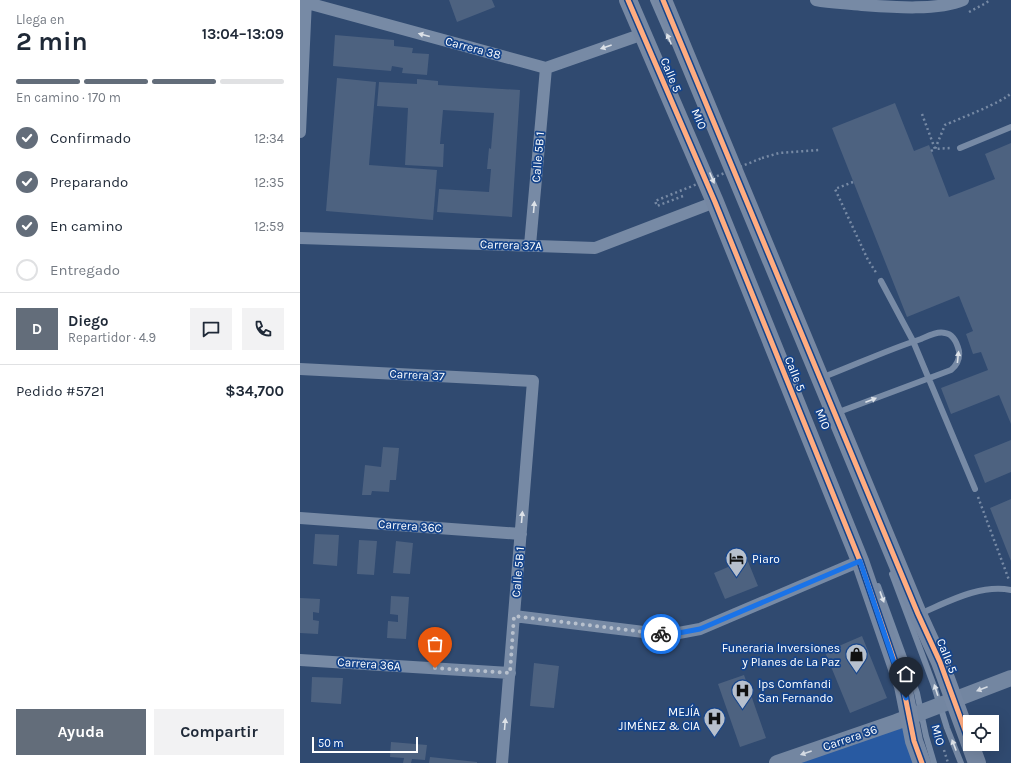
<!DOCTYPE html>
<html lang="es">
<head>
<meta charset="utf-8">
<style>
	body { margin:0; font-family:Karla,sans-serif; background:#f2f2f3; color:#1f2937; height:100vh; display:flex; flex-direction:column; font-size:15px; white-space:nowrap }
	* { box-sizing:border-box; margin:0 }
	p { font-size:13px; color:#747a83 }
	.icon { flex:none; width:22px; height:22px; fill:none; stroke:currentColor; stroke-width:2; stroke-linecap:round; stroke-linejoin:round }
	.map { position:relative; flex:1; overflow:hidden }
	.sheet { display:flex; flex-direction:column; background:#fff; width:300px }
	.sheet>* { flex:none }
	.fabs { position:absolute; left:663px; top:715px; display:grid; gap:8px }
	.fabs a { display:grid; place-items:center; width:36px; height:36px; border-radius:0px; background:#fff; box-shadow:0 4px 16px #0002; font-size:20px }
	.scale { position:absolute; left:12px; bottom:10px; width:106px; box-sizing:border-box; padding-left:4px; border:2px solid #fff; border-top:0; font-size:11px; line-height:14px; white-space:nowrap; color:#fff; -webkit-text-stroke:3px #15448b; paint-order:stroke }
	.pin { position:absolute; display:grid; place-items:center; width:34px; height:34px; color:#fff; margin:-41px -17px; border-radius:50% 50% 50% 0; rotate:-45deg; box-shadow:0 0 4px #0007 }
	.pin .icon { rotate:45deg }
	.courier { position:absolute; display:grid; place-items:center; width:40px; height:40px; margin:-20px; border:3px solid #1a73e8; border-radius:50%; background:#fff; color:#222; box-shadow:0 1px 5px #0007 }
	.overview em { font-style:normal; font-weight:700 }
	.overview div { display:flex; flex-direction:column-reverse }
	.overview { display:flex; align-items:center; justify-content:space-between; height:68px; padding:0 16px }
	h1 { font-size:26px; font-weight:700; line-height:30px }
	.bar { display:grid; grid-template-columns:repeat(4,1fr); gap:6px 4px; align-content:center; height:48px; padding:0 16px }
	.bar i { height:5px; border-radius:3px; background:#e0e1e3 }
	.bar .active { background:#636d7a }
	.bar p { grid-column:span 4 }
	.line { display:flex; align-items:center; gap:10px; padding:0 16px; border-top:1px solid #e0e1e3 }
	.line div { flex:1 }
	.round { display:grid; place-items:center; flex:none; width:42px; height:42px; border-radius:0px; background:#f2f2f3 }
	ol { padding:0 16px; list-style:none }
	li { display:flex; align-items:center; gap:12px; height:44px }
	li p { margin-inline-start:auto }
	li .icon { padding:4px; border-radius:50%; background:#636d7a; color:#fff; stroke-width:4 }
	li:last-child { color:#747a83 }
	li i { width:22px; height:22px; border:2px solid #e0e1e3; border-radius:50% }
	.button { display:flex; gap:8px; margin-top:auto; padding:8px 16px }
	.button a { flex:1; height:46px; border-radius:0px; background:#636d7a; color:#fff; font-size:16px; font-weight:700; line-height:46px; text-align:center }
	.button a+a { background:#f2f2f3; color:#1f2937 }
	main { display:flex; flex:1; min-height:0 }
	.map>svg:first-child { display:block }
	.green { fill:#285aa2 }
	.building { fill:#4d6280 }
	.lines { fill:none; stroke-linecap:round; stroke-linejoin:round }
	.path { stroke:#778aa5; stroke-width:2.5; stroke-dasharray:2 3; stroke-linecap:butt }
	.lane { stroke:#778aa5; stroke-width:6 }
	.street { stroke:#778aa5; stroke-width:12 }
	.secondary { stroke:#7386a1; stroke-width:16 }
	.primary { stroke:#7688a3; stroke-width:18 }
	.path-bridge { stroke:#778aa5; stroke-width:2.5; stroke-dasharray:2 3; stroke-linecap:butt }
	.cycleway-casing { stroke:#15448b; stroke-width:8 }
	.cycleway { stroke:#ffac80; stroke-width:5 }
	.oneway { fill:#dde2e8 }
	.oneway2 { fill:#d5dbe3 }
	.done { stroke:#b7c0cd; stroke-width:4; stroke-dasharray:0 7.2 }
	.route { stroke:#1a73e8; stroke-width:5 }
	.labels { text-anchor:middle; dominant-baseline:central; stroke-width:3.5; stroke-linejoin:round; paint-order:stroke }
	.street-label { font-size:12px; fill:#fff; stroke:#15448b }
	.poi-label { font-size:12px; fill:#fff; stroke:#15448b; text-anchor:start }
</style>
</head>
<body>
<main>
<section class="sheet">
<div class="overview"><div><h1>2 min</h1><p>Llega en</p></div><em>13:04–13:09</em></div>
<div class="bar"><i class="active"></i><i class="active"></i><i class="active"></i><i></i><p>En camino · 170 m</p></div>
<ol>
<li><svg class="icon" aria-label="check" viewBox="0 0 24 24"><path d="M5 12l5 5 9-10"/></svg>Confirmado<p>12:34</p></li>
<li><svg class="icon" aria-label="check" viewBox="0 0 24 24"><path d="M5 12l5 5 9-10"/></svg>Preparando<p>12:35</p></li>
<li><svg class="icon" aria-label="check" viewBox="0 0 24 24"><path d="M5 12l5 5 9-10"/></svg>En camino<p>12:59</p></li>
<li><i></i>Entregado</li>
</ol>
<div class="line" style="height:72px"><b class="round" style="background:#636d7a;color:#fff">D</b><div><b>Diego</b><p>Repartidor · 4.9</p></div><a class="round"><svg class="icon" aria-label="chat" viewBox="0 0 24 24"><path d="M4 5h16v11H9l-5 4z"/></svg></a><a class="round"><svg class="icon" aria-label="phone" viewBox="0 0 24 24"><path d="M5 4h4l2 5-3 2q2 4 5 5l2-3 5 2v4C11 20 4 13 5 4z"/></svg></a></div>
<div class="line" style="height:52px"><div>Pedido #5721</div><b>$34,700</b></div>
<div class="button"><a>Ayuda</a><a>Compartir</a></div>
</section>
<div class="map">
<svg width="711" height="763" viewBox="0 0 711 763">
	<rect width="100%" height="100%" fill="#304a70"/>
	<!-- green -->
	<path class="green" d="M609,717l13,46h-145z"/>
	<!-- building -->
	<path class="building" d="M149,0h43l3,7 -38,15z
		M35,35l59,5v6l19,2 -1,5 17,1 -2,21 -25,-2 1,-5 -11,-2 -1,5 -58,-5z
		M37,78l39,4 -7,83 68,5 -4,50 -107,-9z
		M117,79l21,2v4l82,5 -8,127 -75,-5 2,-23 50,3 2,-23h-4l2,-21 2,1 3,-36 -51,-3 -3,34h4l-1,23 -38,-2 3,-57 -31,-2 2,-24 38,2z
		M595,103l19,48 15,-6 20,52 46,-18 -10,-25 26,-11v281l-12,-29 -48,19 -10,-26 47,-18 -7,-18 -8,2 -7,-20 7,-3 -14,-35 -52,21 -75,-189z
		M711,440v32l-26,11 -11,-28z
		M83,447l16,1 -3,32h-6l-1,12 -17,-1 -1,4h-9l3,-30 16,2z
		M711,499v62l-21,-53z
		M15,534l24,1 -2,31 -24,-2z
		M59,540l18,1 -3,34 -17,-1z
		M96,541l17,2 -3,31 -17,-1z
		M447,559l11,27 -33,13 -11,-26z
		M91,596l18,1 -3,42 -19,-1 1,-17 10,1v-7l-8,-1z
		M0,598l20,1 -1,14 -6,-1v8l6,1 -1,13 -18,-1z
		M562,636l25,62 -37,15 -25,-61z
		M234,663l25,3 -5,42 -24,-2z
		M444,675l22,63 -26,9 -22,-63z
		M12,677l31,1 -2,26 -30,-2z
		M91,742l36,3 -2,15 -13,-1 -1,4h-8l1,-5 -14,-1z
		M130,757l47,5v1h-48z"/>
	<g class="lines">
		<!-- path -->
		<path class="path" d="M669,12l17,-9 4,-3
			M622,114l13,35 15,-1
			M631,151l4,-2 10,-24c13,-6 59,-23 66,-32
			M462,158l17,-5 40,-3
			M553,182l-18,7 33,71 9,14
			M678,497l31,83
			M644,750l4,13"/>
		<!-- lane -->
		<path class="lane" d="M353,0l17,39
			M660,148l51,-21
			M581,281l32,60 62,148
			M521,378c34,-13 66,-28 100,-39 7,-3 16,-8 24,-6 8,1 12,10 14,18 1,8 -2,14 -8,19l-115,43
			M592,574l42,112 13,42 14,35
			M578,586l39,107 9,43 8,27
			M619,614c29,-12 60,-30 92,-24"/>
		<!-- street -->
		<path class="street" d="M516,0c15,3 31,3 46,5 28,2 76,6 101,-5
			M0,1l246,67 97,-34
			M0,132l6,-132
			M0,238l295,10 120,-46
			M230,245l16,-177
			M0,369l233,12 -31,382
			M0,518l221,16
			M214,616l154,19 32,-6 160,-68
			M0,660l210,13"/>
		<!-- secondary -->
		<path class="secondary" d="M477,763l119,-41 115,-44"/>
		<!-- primary -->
		<path class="primary" d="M328,0l87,202 145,359 43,125 11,55 8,22
			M363,0l255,614 22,48 30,82
			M670,744l7,19"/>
		<!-- path-bridge -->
		<path class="path-bridge" d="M383,196l-26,10 -2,-5 107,-43"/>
		<defs>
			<path id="cycleway" d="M328,0l87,202 145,359 43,125 11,55 8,22
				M363,0l255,614 22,48 30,82"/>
		</defs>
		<!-- cycleway casing -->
		<use href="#cycleway" class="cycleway-casing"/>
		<!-- cycleway -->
		<use href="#cycleway" class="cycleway"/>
	</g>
	<!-- one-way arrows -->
	<defs><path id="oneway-solid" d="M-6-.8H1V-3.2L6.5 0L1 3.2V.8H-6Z"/></defs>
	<g class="oneway">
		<use href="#oneway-solid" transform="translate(124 35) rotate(-165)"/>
		<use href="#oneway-solid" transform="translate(369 39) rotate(-113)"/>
		<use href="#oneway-solid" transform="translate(306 47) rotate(161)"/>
		<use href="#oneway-solid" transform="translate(412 178) rotate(67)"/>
		<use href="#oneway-solid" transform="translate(234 207) rotate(-85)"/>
		<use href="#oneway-solid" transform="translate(658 357) rotate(-84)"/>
		<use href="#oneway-solid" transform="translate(571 400) rotate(-21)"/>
		<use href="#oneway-solid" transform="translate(222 517) rotate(-85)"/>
		<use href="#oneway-solid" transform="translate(582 597) rotate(70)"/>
		<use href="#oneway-solid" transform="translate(636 690) rotate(-108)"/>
		<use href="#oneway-solid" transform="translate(205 724) rotate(-85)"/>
		<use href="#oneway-solid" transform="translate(654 745) rotate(-111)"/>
	</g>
	<g class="oneway2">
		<use href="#oneway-solid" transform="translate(682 689) rotate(159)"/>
		<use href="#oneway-solid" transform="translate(506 753) rotate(161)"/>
	</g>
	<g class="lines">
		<!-- done -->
		<path class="done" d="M135,668l75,5 4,-57 147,18"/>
		<!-- route -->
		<path class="route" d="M361,634l7,1 32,-6 160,-68 46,137"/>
	</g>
	<!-- icons -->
	<defs>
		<symbol id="hotel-pin" viewBox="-11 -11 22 30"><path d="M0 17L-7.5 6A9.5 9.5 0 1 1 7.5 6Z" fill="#b7c0cd" stroke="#15448b"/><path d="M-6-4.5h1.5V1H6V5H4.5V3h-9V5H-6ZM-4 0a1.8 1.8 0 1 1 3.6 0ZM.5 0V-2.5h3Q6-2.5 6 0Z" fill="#111"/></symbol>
		<symbol id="shop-pin" viewBox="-11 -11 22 30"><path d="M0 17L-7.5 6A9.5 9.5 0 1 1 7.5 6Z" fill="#b7c0cd" stroke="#15448b"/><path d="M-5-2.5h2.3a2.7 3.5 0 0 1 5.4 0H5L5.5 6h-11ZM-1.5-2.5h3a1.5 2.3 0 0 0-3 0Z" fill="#111"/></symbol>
		<symbol id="hospital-pin" viewBox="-11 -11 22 30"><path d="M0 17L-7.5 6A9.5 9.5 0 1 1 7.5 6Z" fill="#b7c0cd" stroke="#15448b"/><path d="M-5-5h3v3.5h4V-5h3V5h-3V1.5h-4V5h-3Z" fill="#111"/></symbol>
	</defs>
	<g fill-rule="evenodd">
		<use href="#hotel-pin" x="424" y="546" width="25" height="34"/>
		<use href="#shop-pin" x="544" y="642" width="25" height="34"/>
		<use href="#hospital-pin" x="430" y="678" width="25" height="34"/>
		<use href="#hospital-pin" x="402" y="706" width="25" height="34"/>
	</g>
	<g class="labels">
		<!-- street labels -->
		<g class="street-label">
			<text transform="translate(173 48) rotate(15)">Carrera 38</text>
			<text transform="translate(371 75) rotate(67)">Calle 5</text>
			<text transform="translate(399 119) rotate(67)">MIO</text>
			<text transform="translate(238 157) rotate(-85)">Calle 5B 1</text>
			<text transform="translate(211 245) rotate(2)">Carrera 37A</text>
			<text transform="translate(495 374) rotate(68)">Calle 5</text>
			<text transform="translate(117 375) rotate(3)">Carrera 37</text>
			<text transform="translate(523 419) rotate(68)">MIO</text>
			<text transform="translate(110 526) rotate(4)">Carrera 36C</text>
			<text transform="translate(218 572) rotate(-85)">Calle 5B 1</text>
			<text transform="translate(647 656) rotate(68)">Calle 5</text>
			<text transform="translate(69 664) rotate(4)">Carrera 36A</text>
			<text transform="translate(638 735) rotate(75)">MIO</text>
			<text transform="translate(550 738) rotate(-19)">Carrera 36</text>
		</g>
		<!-- poi labels -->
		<g class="poi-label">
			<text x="452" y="559">Piaro</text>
			<text x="540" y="648" text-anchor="end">Funeraria Inversiones<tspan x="540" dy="14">y Planes de La Paz</tspan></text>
			<text x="458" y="684">Ips Comfandi<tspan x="458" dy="14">San Fernando</tspan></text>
			<text x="400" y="712" text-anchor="end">MEJÍA<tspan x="400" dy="14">JIMÉNEZ &amp; CIA</tspan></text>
		</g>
	</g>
</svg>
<div class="fabs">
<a><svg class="icon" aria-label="locate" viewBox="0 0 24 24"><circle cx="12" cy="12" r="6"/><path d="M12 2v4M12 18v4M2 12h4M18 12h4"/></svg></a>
</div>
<div class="scale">50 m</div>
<div class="pin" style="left:135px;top:668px;background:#ea580c"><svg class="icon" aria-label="bag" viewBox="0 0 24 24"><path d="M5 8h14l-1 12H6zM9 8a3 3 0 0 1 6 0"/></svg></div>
<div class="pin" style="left:606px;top:698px;background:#1f2937"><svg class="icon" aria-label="home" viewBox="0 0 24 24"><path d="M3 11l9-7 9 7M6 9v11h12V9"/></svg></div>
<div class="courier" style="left:361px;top:634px"><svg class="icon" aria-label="bike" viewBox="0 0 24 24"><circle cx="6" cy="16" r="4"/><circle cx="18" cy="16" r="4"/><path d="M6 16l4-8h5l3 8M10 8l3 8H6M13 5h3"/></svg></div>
</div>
</main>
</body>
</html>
